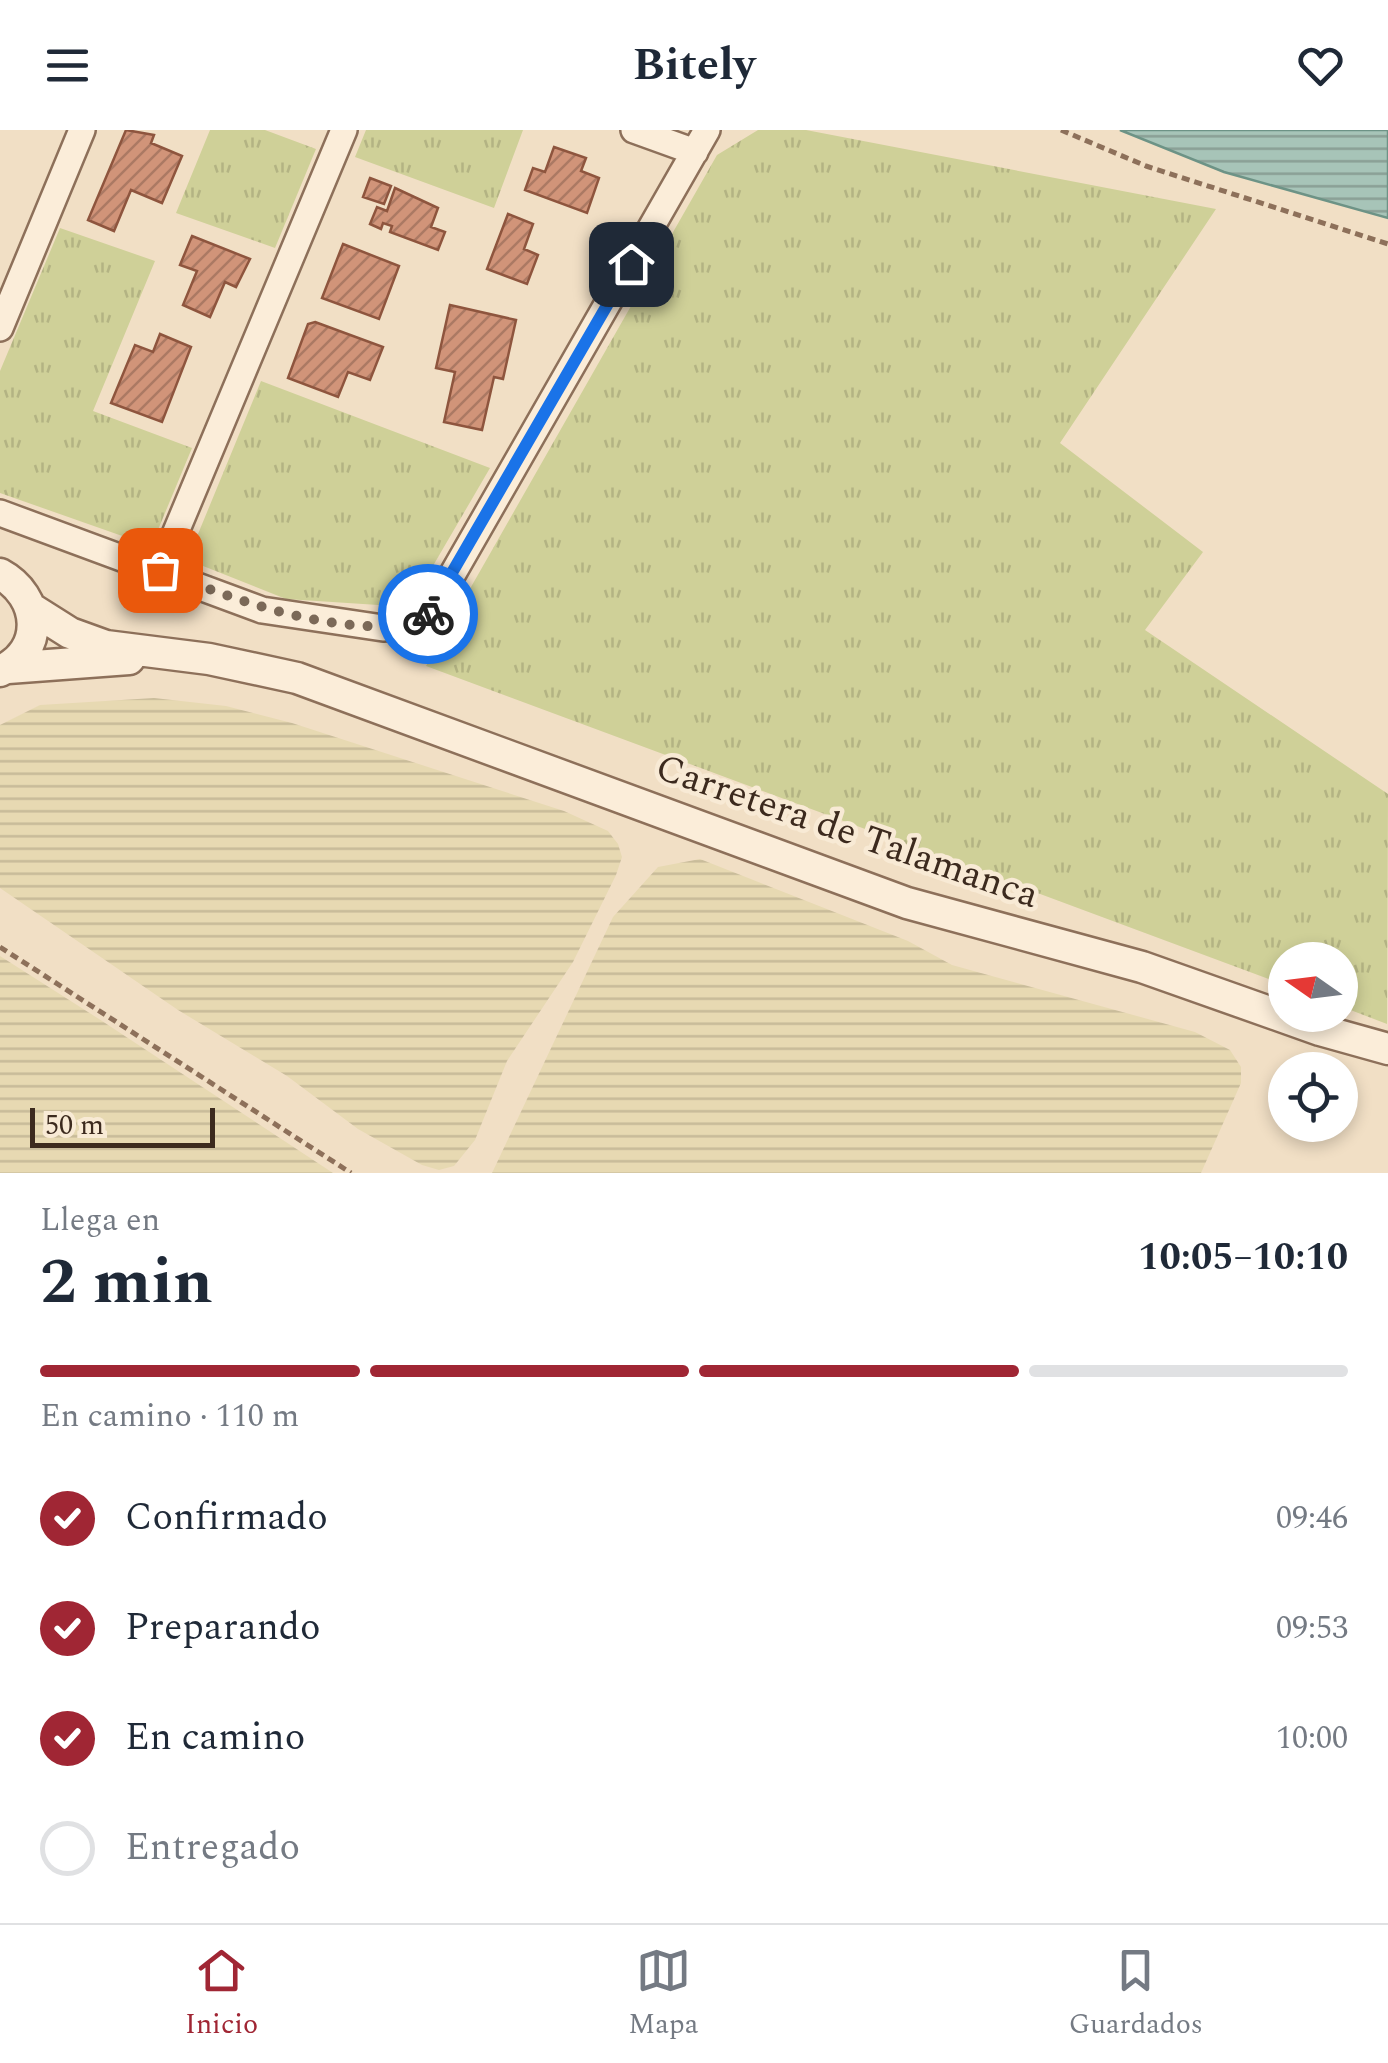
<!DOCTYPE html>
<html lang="es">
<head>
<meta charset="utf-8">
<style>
	body { margin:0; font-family:Spectral,serif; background:#f2f2f3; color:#1f2937; height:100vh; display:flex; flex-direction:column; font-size:38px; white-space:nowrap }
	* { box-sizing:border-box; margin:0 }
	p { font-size:32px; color:#747a83 }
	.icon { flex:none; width:55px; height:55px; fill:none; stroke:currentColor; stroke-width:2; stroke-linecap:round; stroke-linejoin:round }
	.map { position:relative; height:1043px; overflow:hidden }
	.panel { display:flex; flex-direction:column; background:#fff; flex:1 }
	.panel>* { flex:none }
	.needle { width:65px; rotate:284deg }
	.buttons { position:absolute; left:1268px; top:812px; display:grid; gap:20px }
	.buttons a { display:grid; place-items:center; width:90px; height:90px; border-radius:50%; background:#fff; box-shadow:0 5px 15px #0003; font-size:50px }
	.scale { position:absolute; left:30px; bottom:25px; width:185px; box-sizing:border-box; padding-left:10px; border:5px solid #3c2a1e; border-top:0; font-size:28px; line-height:35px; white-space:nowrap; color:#3c2a1e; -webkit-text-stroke:8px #f8ead5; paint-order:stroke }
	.pin { position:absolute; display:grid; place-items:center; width:85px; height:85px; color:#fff; margin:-42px; border-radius:20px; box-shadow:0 5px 15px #0006 }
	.courier { position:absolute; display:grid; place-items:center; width:100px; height:100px; margin:-50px; border:8px solid #1a73e8; border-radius:50%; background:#fff; color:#222; box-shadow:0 2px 12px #0007 }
	.head em { font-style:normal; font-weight:700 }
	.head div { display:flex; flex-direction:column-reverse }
	.head { display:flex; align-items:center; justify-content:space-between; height:170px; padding:0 40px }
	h1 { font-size:65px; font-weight:700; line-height:75px }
	.bar { display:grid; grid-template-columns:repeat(4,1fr); gap:15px 10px; align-content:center; height:120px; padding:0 40px }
	.bar i { height:12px; border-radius:8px; background:#e0e1e3 }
	.bar .current { background:#a02634 }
	.bar p { grid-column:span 4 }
	ol { padding:0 40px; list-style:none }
	li { display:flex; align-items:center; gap:30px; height:110px }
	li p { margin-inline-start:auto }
	li .icon { padding:10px; border-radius:50%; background:#a02634; color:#fff; stroke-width:4 }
	li:last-child { color:#747a83 }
	li i { width:55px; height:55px; border:5px solid #e0e1e3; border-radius:50% }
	header { display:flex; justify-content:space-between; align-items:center; height:130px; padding:0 40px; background:#fff; font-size:45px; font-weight:700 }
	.dock { display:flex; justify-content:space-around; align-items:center; height:140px; border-top:2px solid #e0e1e3; background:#fff; font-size:28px; color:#747a83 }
	.dock a { display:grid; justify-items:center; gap:5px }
	.dock .current { color:#a02634 }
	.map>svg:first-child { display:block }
	.farmland { fill:url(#farmland-rules) }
	.grass { fill:url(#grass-tufts) }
	.water { fill:url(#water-rules); stroke:#6d9386; stroke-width:2.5 }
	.building { fill:url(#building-hatch); stroke:#8e553e; stroke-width:2.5 }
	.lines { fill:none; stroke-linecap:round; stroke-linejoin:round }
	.minor-casing { stroke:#8d705a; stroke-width:30 }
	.tertiary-casing { stroke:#8d705a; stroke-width:35 }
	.path { stroke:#8d705a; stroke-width:5; stroke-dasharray:8 5; stroke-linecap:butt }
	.minor { stroke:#fbedd9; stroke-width:25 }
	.tertiary { stroke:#fbedd9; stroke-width:30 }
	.done { stroke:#7b6958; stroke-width:10; stroke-dasharray:0 18 }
	.route { stroke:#1a73e8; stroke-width:12 }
	.labels { text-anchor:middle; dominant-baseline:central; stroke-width:9; stroke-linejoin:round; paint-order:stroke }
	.street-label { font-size:38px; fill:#3c2a1e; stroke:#f8ead5 }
</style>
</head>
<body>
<header><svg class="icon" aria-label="menu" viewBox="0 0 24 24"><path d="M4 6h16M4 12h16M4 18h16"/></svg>Bitely<svg class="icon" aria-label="heart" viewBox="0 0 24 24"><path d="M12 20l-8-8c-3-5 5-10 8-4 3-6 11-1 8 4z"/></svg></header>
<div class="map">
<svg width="1388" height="1043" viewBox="0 0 1388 1043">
	<defs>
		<pattern id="farmland-rules" width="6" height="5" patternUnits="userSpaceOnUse" patternTransform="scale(2.5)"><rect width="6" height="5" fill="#e7d9b2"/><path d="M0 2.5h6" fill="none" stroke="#c7ba99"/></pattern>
		<pattern id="grass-tufts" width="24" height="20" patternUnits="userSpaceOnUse" patternTransform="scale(2.5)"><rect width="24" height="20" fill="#cfd098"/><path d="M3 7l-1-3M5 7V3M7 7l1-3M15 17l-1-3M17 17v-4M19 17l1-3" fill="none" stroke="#b3b383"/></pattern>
		<pattern id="water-rules" width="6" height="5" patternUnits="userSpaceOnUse" patternTransform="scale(2.5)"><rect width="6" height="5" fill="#a7c4b8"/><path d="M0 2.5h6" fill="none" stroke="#899f95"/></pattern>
		<pattern id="building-hatch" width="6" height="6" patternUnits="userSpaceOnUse" patternTransform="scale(2.5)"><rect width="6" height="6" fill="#d19479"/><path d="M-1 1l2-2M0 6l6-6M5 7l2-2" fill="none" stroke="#ab7963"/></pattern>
	</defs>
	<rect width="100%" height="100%" fill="#f1dfc5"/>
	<!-- farmland -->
	<path class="farmland" d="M154,568l72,8 66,17 272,88 44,20 10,13 4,13 -6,18 -43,87 -66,99 -32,79 -21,26 -15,4 -17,-5 -64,-36 -71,-53 -109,-66 -178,-122v-163l40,-20z
		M700,729l208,82 44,24 243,67 35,18 11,17v16l-40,90h-709l121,-256 45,-50z
		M0,826l99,63 234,154h-333z"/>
	<!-- grass -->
	<path class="grass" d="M210,0h55l51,19 -41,99 -99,-35z
		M366,0h157l-29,78 -139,-51z
		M758,0h48l410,79 -156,234 143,109 -58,78 243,164 -1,230 -47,-18v-46h-55v25l-859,-319 291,-511z
		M60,98l95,33 -62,150 99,37 -37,89 -10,7 -145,-51v-122z
		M261,251l229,87 -81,139 -123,-8 -93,-37 -2,-11z"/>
	<!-- water -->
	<path class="water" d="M1120,0h268v88l-164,-46z"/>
	<!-- building -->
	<path class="building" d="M126,0l28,5 -3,8 31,13 -20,47 -31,-13 -17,41 -26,-11z
		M554,17l32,11 -5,13 18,7 -12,35 -62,-23 8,-22 12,4z
		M370,48l21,8 -7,18 -21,-7z
		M395,58l43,20 -7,19 14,5 -7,18 -48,-18 2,-6 -9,-3 -2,6 -11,-5 7,-17 10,4z
		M508,84l25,10 -9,25 14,6 -11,29 -40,-15z
		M192,106l58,23 -14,28 -11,-5 -15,35 -27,-12 14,-34 -17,-6z
		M343,114l56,22 -20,53 -57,-21z
		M450,175l66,15 -13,59 -9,-2 -12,53 -38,-8 11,-50 -19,-4z
		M315,192l68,25 -13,33 -22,-8 -10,25 -50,-19 20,-54z
		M160,204l31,13 -29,75 -51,-19 24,-58 18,7z"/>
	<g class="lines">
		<defs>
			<path id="minor" d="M634,0l61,22
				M0,198l82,-198
				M0,383l262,97 121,18 35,-3 14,-15 275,-480
				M160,440l184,-440"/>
			<path id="tertiary" d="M0,444c41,22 46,77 0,97
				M32,479l38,24 36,13 103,13 88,19 610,225 235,64 178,63 68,19
				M8,538l121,-9"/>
		</defs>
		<!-- minor casing -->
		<use href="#minor" class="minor-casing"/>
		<!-- tertiary casing -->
		<use href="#tertiary" class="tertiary-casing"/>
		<!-- path -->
		<path class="path" d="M1061,0l85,36 242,78
			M0,817l351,226"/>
		<!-- minor -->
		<use href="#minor" class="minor"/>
		<!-- tertiary -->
		<use href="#tertiary" class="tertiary"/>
	</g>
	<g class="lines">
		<!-- done -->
		<path class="done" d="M160,440c83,33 167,64 258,55l10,-11"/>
		<!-- route -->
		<path class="route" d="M428,484l203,-350"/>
	</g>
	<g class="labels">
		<!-- street labels -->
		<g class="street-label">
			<text transform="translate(847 702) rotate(19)">Carretera de Talamanca</text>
		</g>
	</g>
</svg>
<div class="buttons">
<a><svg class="needle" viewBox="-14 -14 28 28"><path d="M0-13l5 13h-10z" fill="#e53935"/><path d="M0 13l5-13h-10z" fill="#747a83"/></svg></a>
<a><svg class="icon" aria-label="locate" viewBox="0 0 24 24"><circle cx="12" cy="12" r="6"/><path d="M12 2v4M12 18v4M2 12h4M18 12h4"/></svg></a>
</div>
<div class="scale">50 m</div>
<div class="pin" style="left:160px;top:440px;background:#ea580c"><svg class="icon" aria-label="bag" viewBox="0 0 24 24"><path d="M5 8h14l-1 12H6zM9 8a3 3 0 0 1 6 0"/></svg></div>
<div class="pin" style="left:631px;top:134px;background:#1f2937"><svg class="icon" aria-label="home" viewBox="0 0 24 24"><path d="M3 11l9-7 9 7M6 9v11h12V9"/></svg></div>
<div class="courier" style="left:428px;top:484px"><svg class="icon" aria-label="bike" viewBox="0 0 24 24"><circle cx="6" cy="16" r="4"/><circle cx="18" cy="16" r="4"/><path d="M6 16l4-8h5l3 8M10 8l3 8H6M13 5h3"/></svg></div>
</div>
<section class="panel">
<div class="head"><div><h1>2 min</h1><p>Llega en</p></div><em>10:05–10:10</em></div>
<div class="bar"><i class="current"></i><i class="current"></i><i class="current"></i><i></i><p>En camino · 110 m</p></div>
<ol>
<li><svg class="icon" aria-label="check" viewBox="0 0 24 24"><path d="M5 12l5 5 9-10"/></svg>Confirmado<p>09:46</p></li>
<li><svg class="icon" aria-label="check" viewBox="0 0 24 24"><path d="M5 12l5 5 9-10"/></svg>Preparando<p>09:53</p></li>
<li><svg class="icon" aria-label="check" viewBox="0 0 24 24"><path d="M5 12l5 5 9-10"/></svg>En camino<p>10:00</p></li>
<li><i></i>Entregado</li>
</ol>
</section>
<nav class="dock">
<a class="current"><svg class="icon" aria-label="home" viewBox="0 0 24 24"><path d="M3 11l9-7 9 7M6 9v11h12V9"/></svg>Inicio</a>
<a><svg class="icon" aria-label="map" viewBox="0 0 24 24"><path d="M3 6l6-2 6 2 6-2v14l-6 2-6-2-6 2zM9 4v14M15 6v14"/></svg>Mapa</a>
<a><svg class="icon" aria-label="saved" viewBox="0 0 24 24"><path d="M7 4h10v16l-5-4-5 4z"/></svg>Guardados</a>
</nav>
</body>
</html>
